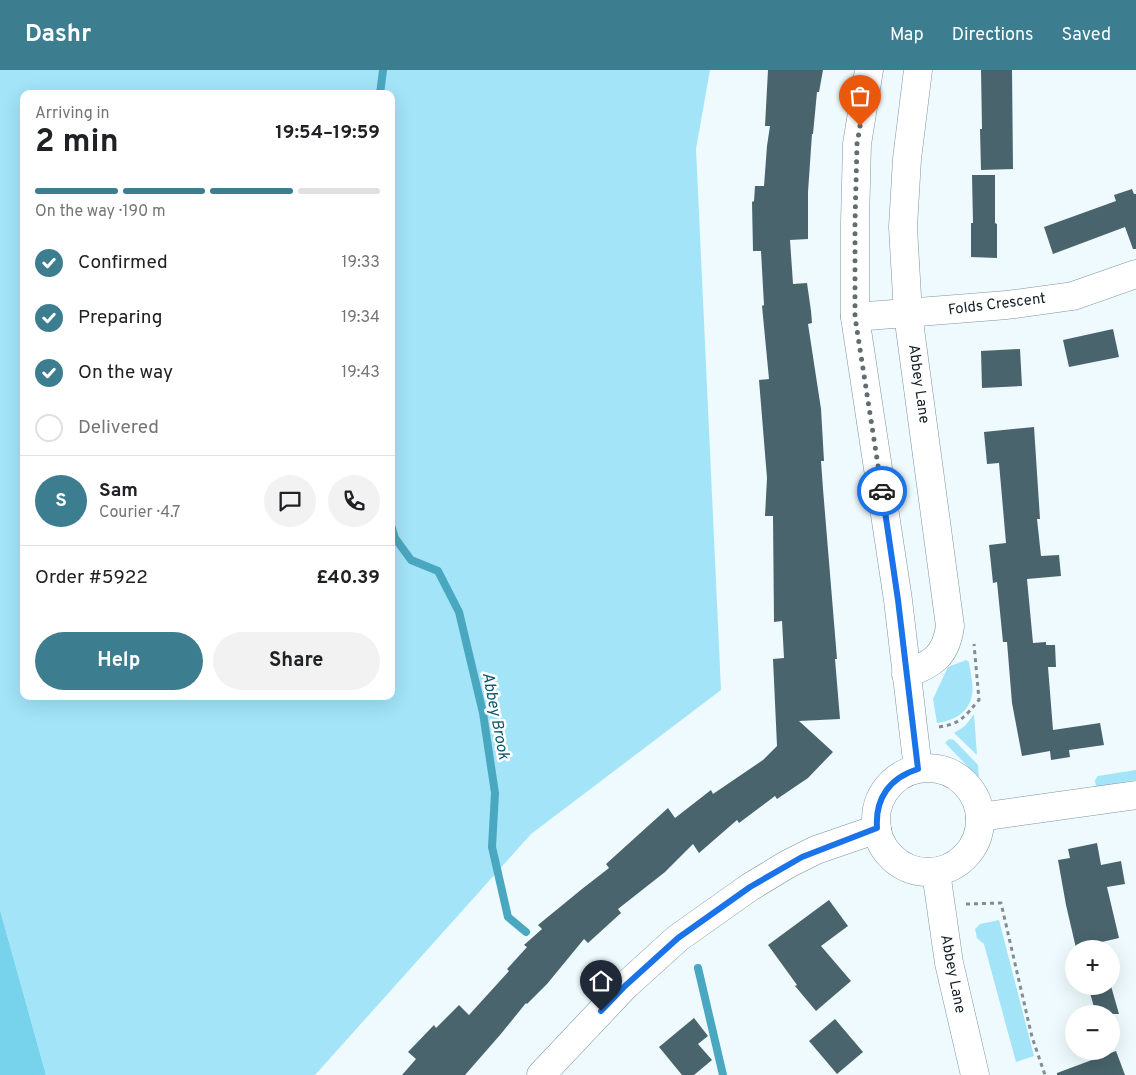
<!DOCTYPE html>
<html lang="en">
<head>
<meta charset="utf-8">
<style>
	body { margin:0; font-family:Overpass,sans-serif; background:#f2f2f2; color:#202124; height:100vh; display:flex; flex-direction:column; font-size:19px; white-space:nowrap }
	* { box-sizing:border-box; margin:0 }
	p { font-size:16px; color:#757577 }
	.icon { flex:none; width:28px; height:28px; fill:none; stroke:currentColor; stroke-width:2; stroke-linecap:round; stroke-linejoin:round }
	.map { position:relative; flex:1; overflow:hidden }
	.panel { position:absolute; left:20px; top:20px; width:375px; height:610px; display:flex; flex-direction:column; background:#fff; border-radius:10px; box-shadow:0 5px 20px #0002 }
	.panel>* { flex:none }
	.fabs { position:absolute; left:1065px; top:870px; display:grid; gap:10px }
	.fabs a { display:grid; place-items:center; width:55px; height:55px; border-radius:50%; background:#fff; box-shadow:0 5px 20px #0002; font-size:25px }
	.pin { position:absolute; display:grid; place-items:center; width:42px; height:42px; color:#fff; margin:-51px -21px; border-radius:50% 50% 50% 0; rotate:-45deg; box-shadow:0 0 5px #0007 }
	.pin .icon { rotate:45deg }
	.courier { position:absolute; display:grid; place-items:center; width:50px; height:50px; margin:-25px; border:4px solid #1a73e8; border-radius:50%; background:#fff; color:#222; box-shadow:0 1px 6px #0007 }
	.overview em { font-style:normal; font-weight:700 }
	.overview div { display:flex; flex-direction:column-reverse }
	.overview { display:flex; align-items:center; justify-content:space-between; height:85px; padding:0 15px }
	h1 { font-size:32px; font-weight:700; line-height:38px }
	.bar { display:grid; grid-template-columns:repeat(4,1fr); gap:8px 5px; align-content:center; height:60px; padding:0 15px }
	.bar i { height:6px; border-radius:4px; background:#e0e0e0 }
	.bar .active { background:#3c7e90 }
	.bar p { grid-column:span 4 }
	.line { display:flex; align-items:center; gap:12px; padding:0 15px; border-top:1px solid #e0e0e0 }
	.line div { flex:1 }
	.round { display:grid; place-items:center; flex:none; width:52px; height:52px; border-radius:26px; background:#f2f2f2 }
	ol { padding:0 15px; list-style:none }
	li { display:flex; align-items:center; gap:15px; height:55px }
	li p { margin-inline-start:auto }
	li .icon { padding:5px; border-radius:50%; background:#3c7e90; color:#fff; stroke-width:4 }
	li:last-child { color:#757577 }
	li i { width:28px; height:28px; border:2px solid #e0e0e0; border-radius:50% }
	.action { display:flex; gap:10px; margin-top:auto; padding:10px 15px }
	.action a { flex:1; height:58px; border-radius:30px; background:#3c7e90; color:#fff; font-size:20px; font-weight:700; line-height:58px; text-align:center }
	.action a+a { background:#f2f2f2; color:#202124 }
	header { display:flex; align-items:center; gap:30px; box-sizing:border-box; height:70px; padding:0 25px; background:#3c7e90; color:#fff }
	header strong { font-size:24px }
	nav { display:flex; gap:28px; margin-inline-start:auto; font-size:18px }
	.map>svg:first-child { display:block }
	.green { fill:#a3e4f8; fill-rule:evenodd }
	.forest { fill:#77d2ec }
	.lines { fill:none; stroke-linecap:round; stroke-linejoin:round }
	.stream { stroke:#4aa7c0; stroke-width:8 }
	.building { fill:#49646c }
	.minor-casing { stroke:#7a979f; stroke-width:29 }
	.major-casing { stroke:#7a979f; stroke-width:29 }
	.path { stroke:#818d90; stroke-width:3; stroke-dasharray:4 4; stroke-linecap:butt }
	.minor { stroke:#fff; stroke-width:28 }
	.major { stroke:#fff; stroke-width:28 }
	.done { stroke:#616d70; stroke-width:5; stroke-dasharray:0 9 }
	.route { stroke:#1a73e8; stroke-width:6 }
	.labels { text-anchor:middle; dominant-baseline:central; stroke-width:5; stroke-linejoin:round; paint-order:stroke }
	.street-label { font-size:15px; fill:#152124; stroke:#fff }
	.water-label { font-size:16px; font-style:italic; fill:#08596b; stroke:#fff }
</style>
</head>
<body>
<header>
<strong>Dashr</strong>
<nav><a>Map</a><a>Directions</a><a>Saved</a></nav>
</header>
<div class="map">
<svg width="1136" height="1005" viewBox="0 0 1136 1005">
	<rect width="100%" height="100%" fill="#eefafd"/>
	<!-- green -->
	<path class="green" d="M0,0h710l-14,79 25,541 -190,144 -216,241h-269l-46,-165zM24,24h367v602h-367z
		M966,590l3,2c1,10 5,23 3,33 -3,18 -19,26 -35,28l-4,-24 15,-32z
		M974,644l3,41 -23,-22 11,-7z
		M949,669l5,1 24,25 1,13 -34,-35z
		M1136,700v10l-40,7 -1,-7 3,-4z
		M999,850l35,136 -18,6 -32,-118 -7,-6 -2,-9 5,-5z"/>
	<!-- forest -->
	<path class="forest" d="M0,840l46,165h-46z"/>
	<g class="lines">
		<!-- stream -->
		<path class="stream" d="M380,24l3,-24
			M391,315v10
			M391,455l4,13 16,22 27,11 21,41 24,101 12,80 -3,54 16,70 18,15
			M698,898l25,107"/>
	</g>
	<!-- building -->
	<path class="building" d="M768,0h55l-4,22h-2l-4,42h-1l-4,58v47l-18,1 3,44 14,-1 4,28 1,12 -4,1 13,85 3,52h-3l2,28 14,170h-2l5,60 -41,2 34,31 -25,26 -31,21 -2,-3 -36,27 -2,-3 -38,33 -6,-9 -28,28 -47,37 3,4 -33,30 -4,-4 -37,45 -20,20 -1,-1 -26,32 -35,40h-63l14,-16 -8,-7 26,-27 2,3 23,-23 10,10 40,-44 -2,-2 20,-22 -3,-2 18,-16 -4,-4 44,-36 27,-21 -3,-4 62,-56 7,10 36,-28 2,4 50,-34 14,-14 -4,-87 11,-1 -2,-37 -8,1 -1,-106h-8l2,-38 -8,-98 10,-1 -7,-73 2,-1 -3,-54h-8l-1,-49 2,-1 1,-15h9l3,-40 3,-20h-5z
		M981,0h31l1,99 -32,1 -1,-41h2z
		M972,105h23v48l2,1v34l-26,-1v-34h2z
		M1132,119l2,5h2v55h-3l-8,-22 -72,27 -9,-27 72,-26 -2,-6z
		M1113,259l6,28 -50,10 -6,-27z
		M1020,279l2,37 -40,2 -1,-37z
		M1034,357l6,92h-3l4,37 18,-1 2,21 -34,3 6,64 13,-1v3h9l1,22h-8l5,63 47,-7 4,22 -35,5 1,7 -19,3 -1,-9 -28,5 -10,-53 -5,-61h-4l-6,-60 -4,1 -4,-38 17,-2 -7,-80 -12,1 -3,-32z
		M1097,773l4,22 20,-4 4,23 -18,3 12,51 -43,10 -10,-43 -8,-45 12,-2 -2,-9z
		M829,830l19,26 -27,20 30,35 -35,30 -21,-25 2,-1 -29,-40z
		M1088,916h23l8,28h-23z
		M694,948l14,18 -10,8 14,16 -18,15h-12l-23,-28z
		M835,949l28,33 -26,22 -28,-33z
		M1116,981l9,24h-68v-2z"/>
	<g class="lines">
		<defs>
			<path id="minor" d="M855,247l152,-12 66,-9 63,-22
				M906,604c27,-10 40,-18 44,-48l-42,-312 -5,-87 4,-68 11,-89
				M980,747l156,-22
				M541,1005l84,-89 53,-48 72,-51 38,-23 28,-14 61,-21"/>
			<path id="major" d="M869,0l-12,74 -2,78v95l43,283 20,169
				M876 750a52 52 0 1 1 104 0a52 52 0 1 1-104 0Z
				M936,802l13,91 26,112"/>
		</defs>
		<!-- minor casing -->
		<use href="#minor" class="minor-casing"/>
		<!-- major casing -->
		<use href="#major" class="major-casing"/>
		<!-- path -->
		<path class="path" d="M939,657c22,-3 26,-11 40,-27l-5,-56
			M966,834l35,-1 31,134 13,38"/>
		<!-- minor -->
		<use href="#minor" class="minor"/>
		<!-- major -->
		<use href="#major" class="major"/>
	</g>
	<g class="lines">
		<!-- done -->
		<path class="done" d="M860,56l-3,18 -2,78v95l27,174"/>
		<!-- route -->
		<path class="route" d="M601,941l24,-25 53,-48 72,-51 52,-30 75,-29c-2,-29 12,-50 41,-59l-20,-169 -16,-109"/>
	</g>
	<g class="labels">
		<!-- street labels -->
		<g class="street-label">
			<text transform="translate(997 235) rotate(-7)">Folds Crescent</text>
			<text transform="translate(918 314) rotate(82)">Abbey Lane</text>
			<text transform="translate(952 904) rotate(79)">Abbey Lane</text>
		</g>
		<!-- water labels -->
		<g class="water-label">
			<text transform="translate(495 646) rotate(79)">Abbey Brook</text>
		</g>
	</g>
</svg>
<div class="fabs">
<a>+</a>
<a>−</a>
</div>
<div class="pin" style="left:860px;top:56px;background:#ea580c"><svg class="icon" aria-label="bag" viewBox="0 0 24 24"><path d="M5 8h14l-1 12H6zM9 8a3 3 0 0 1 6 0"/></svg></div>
<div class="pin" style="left:601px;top:941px;background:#1f2937"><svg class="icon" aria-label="home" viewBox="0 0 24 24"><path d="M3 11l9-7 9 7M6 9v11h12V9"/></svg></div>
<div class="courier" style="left:882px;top:421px"><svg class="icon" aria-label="car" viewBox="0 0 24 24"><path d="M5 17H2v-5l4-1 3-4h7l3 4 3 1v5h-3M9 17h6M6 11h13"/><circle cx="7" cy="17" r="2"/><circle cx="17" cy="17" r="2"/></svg></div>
<section class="panel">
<div class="overview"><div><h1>2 min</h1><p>Arriving in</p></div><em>19:54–19:59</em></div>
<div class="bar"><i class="active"></i><i class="active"></i><i class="active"></i><i></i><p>On the way · 190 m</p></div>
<ol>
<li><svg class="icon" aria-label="check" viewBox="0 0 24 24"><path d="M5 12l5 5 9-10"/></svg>Confirmed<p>19:33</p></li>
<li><svg class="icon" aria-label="check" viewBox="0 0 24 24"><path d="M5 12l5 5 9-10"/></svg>Preparing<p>19:34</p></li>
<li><svg class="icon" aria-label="check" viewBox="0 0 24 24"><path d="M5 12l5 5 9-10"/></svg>On the way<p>19:43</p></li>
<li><i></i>Delivered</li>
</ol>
<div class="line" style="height:90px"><b class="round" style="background:#3c7e90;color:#fff">S</b><div><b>Sam</b><p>Courier · 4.7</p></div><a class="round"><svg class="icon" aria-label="chat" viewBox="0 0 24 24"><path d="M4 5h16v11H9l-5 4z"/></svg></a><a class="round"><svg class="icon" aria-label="phone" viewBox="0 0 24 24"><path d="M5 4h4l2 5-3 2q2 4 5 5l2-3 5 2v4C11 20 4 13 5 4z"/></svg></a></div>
<div class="line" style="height:65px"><div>Order #5922</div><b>£40.39</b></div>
<div class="action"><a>Help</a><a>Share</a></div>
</section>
</div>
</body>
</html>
